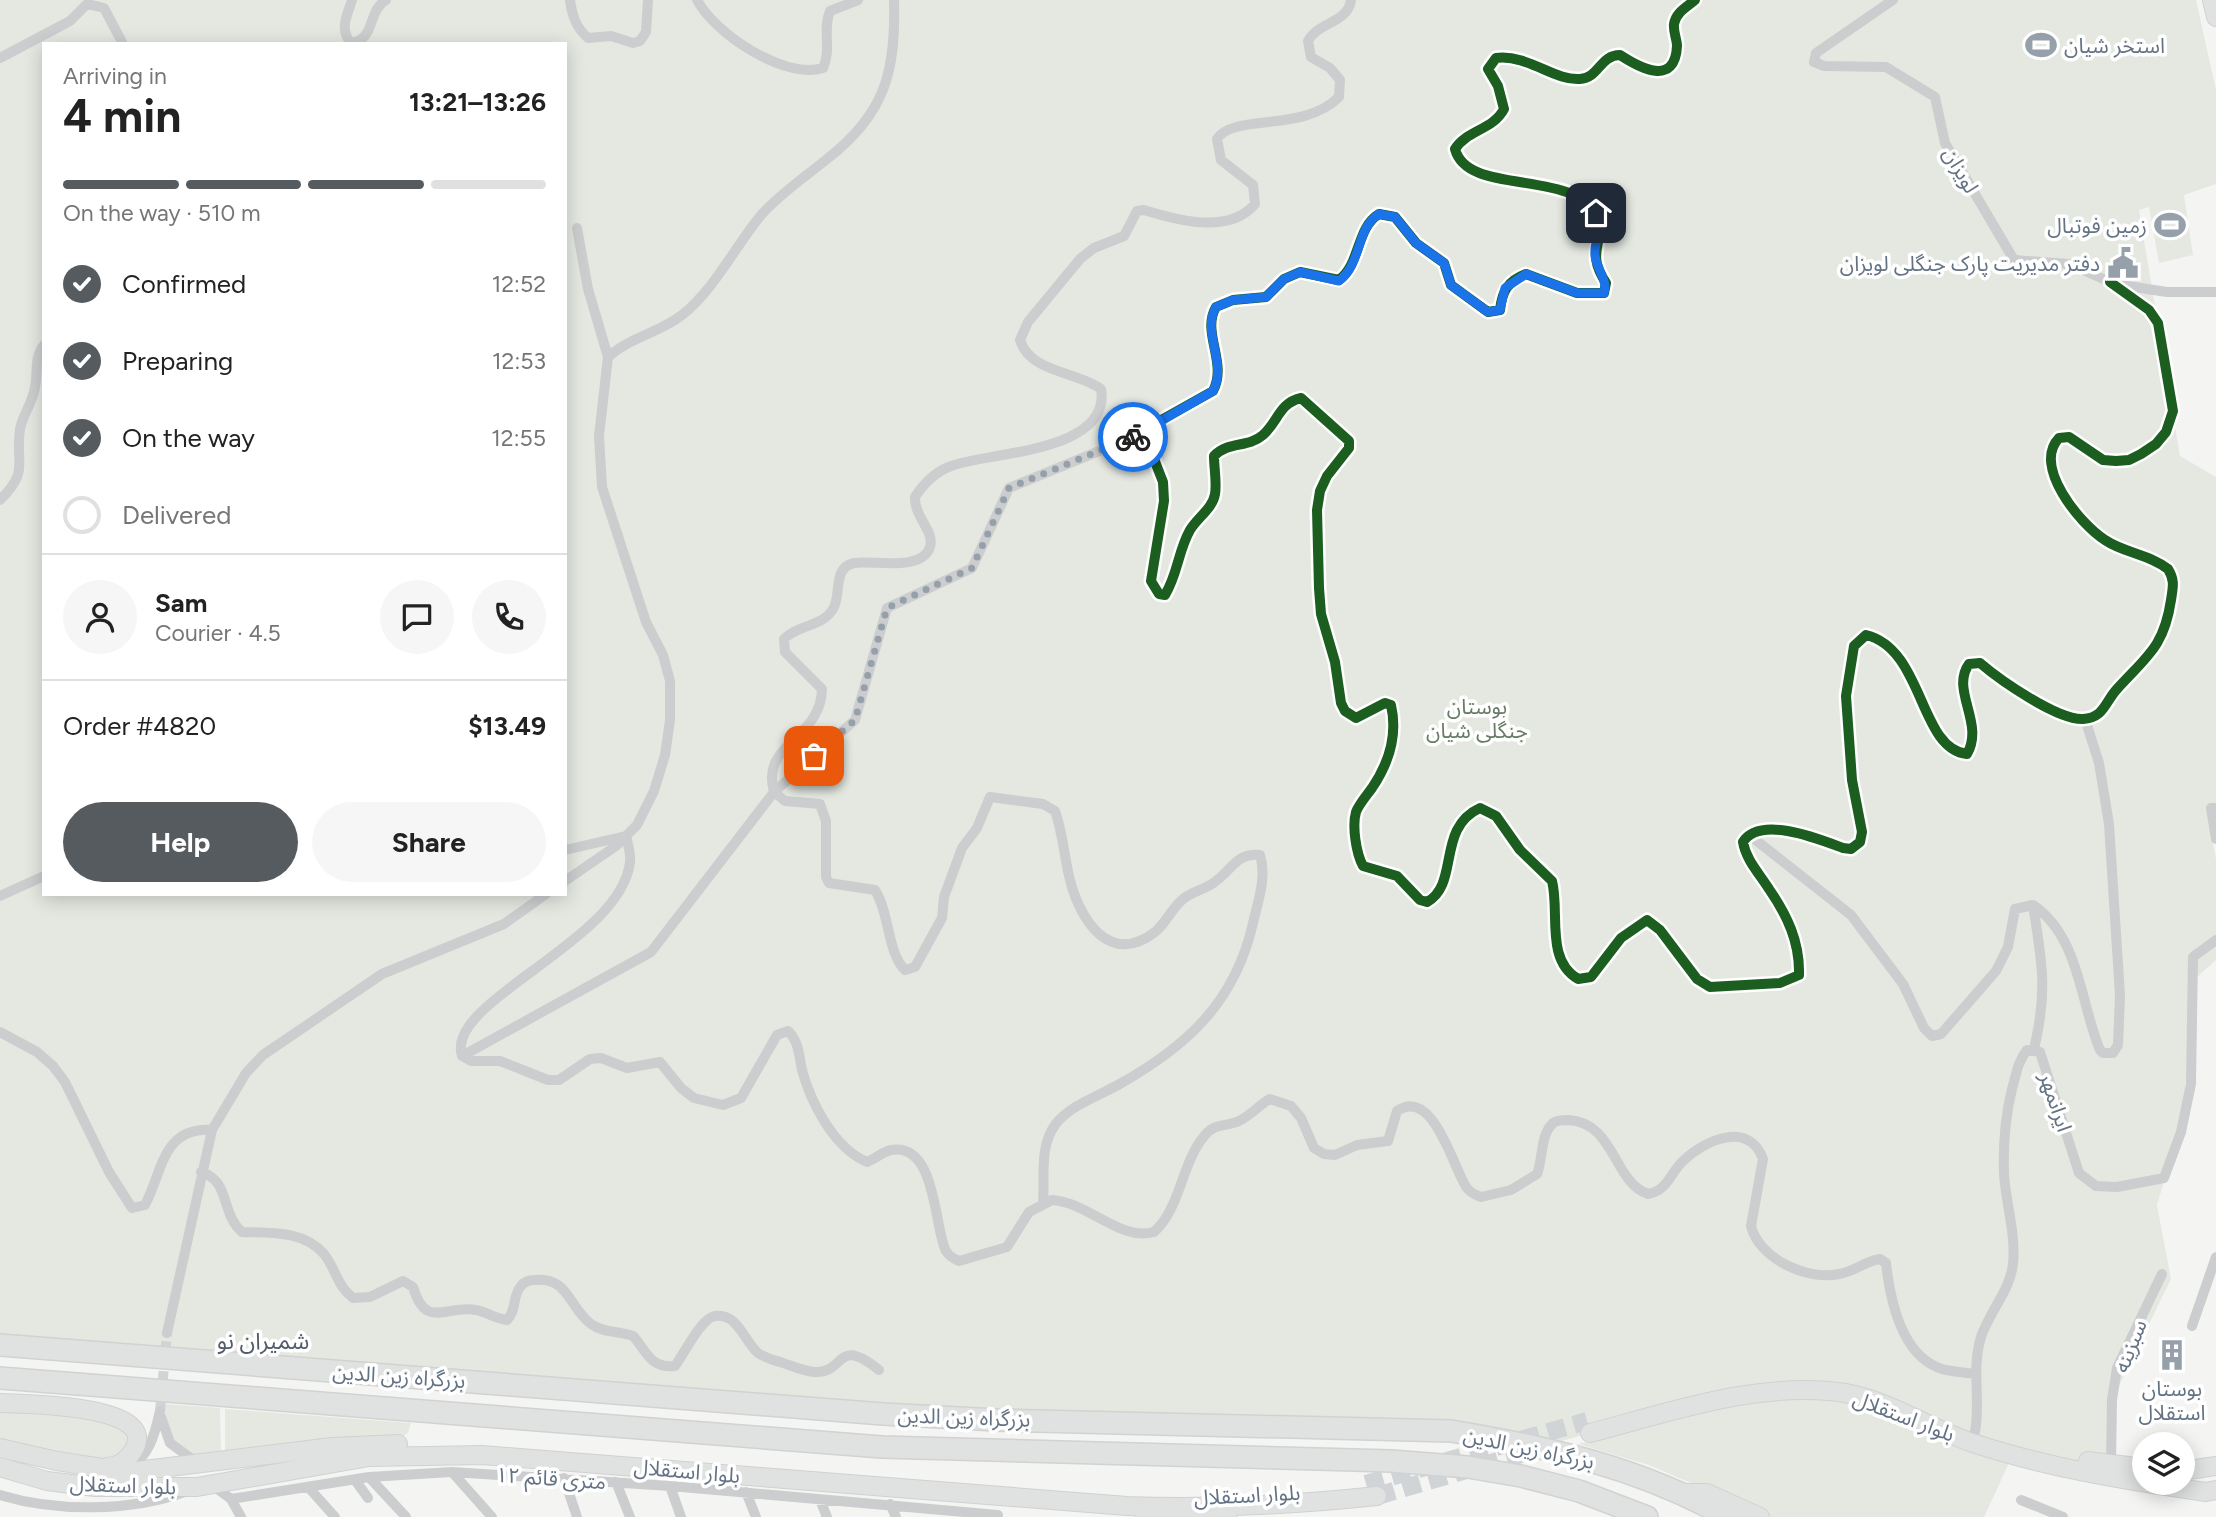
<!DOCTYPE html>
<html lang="en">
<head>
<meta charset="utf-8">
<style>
	body { margin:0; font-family:Figtree,"Noto Sans Arabic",sans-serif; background:#f6f6f6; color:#222; height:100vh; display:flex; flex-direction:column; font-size:26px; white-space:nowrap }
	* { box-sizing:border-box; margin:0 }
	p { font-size:23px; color:#767676 }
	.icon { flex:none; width:38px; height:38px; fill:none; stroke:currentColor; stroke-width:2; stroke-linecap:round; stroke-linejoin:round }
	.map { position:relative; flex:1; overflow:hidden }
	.panel { position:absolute; left:42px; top:42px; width:525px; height:854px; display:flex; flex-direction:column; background:#fff; border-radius:0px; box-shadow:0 4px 18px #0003 }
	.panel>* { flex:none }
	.tools { position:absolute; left:2132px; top:1432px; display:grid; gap:14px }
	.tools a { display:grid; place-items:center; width:63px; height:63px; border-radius:50%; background:#fff; box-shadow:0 4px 18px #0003; font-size:35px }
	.pin { position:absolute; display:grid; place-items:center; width:60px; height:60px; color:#fff; margin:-30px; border-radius:14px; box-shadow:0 4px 10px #0006 }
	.courier { position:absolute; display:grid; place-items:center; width:70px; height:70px; margin:-35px; border:5px solid #1a73e8; border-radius:50%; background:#fff; color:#222; box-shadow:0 2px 9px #0007 }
	.overview em { font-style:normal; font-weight:700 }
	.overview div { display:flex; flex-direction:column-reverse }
	.overview { display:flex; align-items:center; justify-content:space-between; height:119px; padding:0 21px }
	h1 { font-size:46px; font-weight:700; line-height:52px }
	.bar { display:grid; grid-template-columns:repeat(4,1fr); gap:10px 7px; align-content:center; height:84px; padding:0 21px }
	.bar i { height:9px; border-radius:5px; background:#e0e0e0 }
	.bar .on { background:#565b60 }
	.bar p { grid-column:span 4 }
	.line { display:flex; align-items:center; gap:18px; padding:0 21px; border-top:2px solid #e0e0e0 }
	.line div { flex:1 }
	.round { display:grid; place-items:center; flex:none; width:74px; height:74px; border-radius:37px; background:#f6f6f6 }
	ol { padding:0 21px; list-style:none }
	li { display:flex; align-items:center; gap:21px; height:77px }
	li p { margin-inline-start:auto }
	li .icon { padding:7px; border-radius:50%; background:#565b60; color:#fff; stroke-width:4 }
	li:last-child { color:#767676 }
	li i { width:38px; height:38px; border:4px solid #e0e0e0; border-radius:50% }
	.action { display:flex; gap:14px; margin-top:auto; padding:14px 21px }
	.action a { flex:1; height:80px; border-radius:42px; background:#565b60; color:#fff; font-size:28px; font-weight:700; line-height:80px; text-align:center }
	.action a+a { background:#f6f6f6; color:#222 }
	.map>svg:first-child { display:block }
	.green { fill:#e4e8e1; fill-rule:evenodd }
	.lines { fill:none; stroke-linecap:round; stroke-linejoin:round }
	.street-tunnel { stroke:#d0d4d7; stroke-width:10; stroke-dasharray:10 5; stroke-linecap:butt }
	.primary-tunnel { stroke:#d0d4d7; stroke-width:18; stroke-dasharray:18 9; stroke-linecap:butt }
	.secondary-casing { stroke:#d1d3d3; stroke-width:18 }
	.primary-casing { stroke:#d0d1d1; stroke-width:20 }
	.highway-casing { stroke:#d1d2d2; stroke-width:24 }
	.street { stroke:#cccdce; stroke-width:10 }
	.secondary { stroke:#e0e1e1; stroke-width:16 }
	.primary { stroke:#e0e1e1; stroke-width:18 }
	.highway { stroke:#e0e1e1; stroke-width:21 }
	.cycleway-casing { stroke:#fff; stroke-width:15 }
	.cycleway { stroke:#1b5e20; stroke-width:10 }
	.done { stroke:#96a0ab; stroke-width:7; stroke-dasharray:0 12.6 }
	.route { stroke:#1a73e8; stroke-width:9 }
	.labels { text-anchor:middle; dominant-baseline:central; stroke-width:7; stroke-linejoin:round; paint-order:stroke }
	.poi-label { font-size:21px; fill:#647384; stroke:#fff; text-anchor:end }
	.street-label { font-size:21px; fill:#647384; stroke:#fff }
	.park-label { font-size:21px; fill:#667b63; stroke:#fff }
	.neighbourhood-label { font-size:23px; fill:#525d69; stroke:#fff }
</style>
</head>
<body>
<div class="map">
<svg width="2216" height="1517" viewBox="0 0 2216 1517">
	<rect width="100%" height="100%" fill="#f4f5f3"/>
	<!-- green -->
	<path class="green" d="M0,0h2196l20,90v94l-32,11 9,60 -34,8 -10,-56 -10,3 41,246 36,21v343l-7,4 7,35v101l-20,18 -14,142 -25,85 14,74 -52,107 -6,27 2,64 -257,-76 152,60 -26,56h-214l-121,-52 -71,-21 12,-3v-8l-53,15 -69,-11 -580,-21 -888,-72zM44,44h521v850h-521z
		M164,1404l56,4 1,47c-8,0 -21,2 -28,0 -20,-6 -30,-32 -29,-51z
		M0,1408l113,12 19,18 -15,23 -117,-19z
		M225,1409l186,14 -3,10 -10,6 -173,15z"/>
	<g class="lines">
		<!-- street-tunnel -->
		<path class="street-tunnel" d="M160,1411l7,-78"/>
		<!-- primary-tunnel -->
		<path class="primary-tunnel" d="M1366,1484l221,-63
			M1377,1496l165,-48"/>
		<defs>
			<path id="secondary" d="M1144,1517l85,-4"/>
			<path id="primary" d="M2212,0l4,17
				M0,1403c23,1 163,1 133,48 -7,10 -13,15 -26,16
				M1590,1433c81,-21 171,-53 255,-40 46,8 85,36 128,50 75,25 155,38 233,49l10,-2
				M0,1448l57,13 71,11 204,-25 66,-3
				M2088,1461l56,7
				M0,1467l47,14 48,6h102l172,-30 113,-2 645,51c84,3 166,-1 250,-10
				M2182,1471l34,-5
				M1685,1493h22l53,24"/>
			<path id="highway" d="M0,1345l883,69 114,6 454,11c97,16 190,37 276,86
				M0,1378l882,69 509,14 77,6 53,9 58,15 68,26"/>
		</defs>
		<!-- secondary casing -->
		<use href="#secondary" class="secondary-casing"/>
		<!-- primary casing -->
		<use href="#primary" class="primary-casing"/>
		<!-- highway casing -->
		<use href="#highway" class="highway-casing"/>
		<!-- street -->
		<path class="street" d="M352,0c-5,16 -13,29 -1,43 25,-3 16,-32 35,-43
			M570,0c2,15 6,28 18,38l23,-2 22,7 7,-2 6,-9 2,-32
			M697,0c18,34 88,80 126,68 9,-19 -1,-38 7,-57l28,-11
			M1695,0c-8,7 -19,12 -21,24 -1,8 3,15 3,22 -2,41 -37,22 -57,9 -20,0 -21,23 -40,24 -26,2 -52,-25 -84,-21l-8,11 10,17 6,23c-11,21 -37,21 -49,40 13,50 128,16 145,74 0,27 -12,32 6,60l-2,10h-27l-51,-19c-18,7 -24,17 -26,36l-12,2 -37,-27 -7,-22 -28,-20 -21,-26 -16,-3c-23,14 -18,49 -40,66l-39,-8 -16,7 -18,18 -33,3 -17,7c-15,25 12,56 -3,84l-59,33 -9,12 18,46 1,19 -13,80 8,13 6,1c13,-21 13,-44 25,-65 7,-12 23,-22 25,-36 2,-11 -1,-26 -1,-38 14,-15 34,-8 49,-21 15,-13 16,-32 38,-37l48,43v7l-22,28 -7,15 -3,19 2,78 2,26 14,48 6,41 4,8 11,7 29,-15 6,2c7,31 -2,58 -19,83 -5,7 -13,16 -16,24 -4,14 0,41 7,54l34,10 23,24 7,2c33,-18 9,-74 53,-94l16,8 24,34 32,31c8,31 -7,79 26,98l13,-2 30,-39 26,-18 13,10 37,49 13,8 70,-4 19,-8c1,-33 -12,-60 -30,-86 -10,-16 -23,-29 -26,-47 17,-27 76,-3 100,6l8,1 9,-7 2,-10 -10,-52 -6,-84 8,-50 12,-11c58,14 53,114 101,119 18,-31 -17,-64 2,-90l11,-1c20,17 77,57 103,56 21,-1 22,-17 34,-30 30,-33 47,-42 54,-89 2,-13 4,-20 -3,-31 -19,-15 -44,-16 -63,-29 -25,-16 -73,-74 -46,-102l10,-1 34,23 13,1 13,-1 12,-6 15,-10 10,-12 7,-21 -15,-88 -9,-13 -39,-28
			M1893,0l-77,53 -2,9 10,4 62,1 49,30 10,46 69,117 55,4 46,20 52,8h49
			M0,58l70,-37 17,-17 17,4 19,36
			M577,228l11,61 20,68
			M0,500c30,-30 15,-35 20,-71 3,-15 13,-27 15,-42 3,-14 -1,-31 9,-42
			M2216,808h-5l5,31
			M1748,834l103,81 52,69 21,44 8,8 9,-2 55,-63 12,-24 7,-38 18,-4c47,32 47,98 67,145l3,3h10l5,-8 2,-49 -11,-172 -10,-61 -14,-44
			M565,850l61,-14c2,8 5,18 4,26 -9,80 -186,139 -168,194l9,5h29l48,19h11l31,-21 11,-1 26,10 33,-6 21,26 13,10 29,7 18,-7 36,-63 11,-4c11,10 11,25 14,39 9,33 32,78 65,92 8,-3 15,-10 24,-12 46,-8 43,79 55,101 3,5 8,8 13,10l48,-14 22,-35 23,-12c36,2 68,42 102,32 27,-24 27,-69 51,-97 10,-12 21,-8 34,-14 11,-5 20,-16 31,-22l21,7 10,12 13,30 10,6 11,1 22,-10 31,-4 9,-30c37,-25 57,60 70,77 3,5 9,7 14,9l30,-7 26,-16c6,-14 3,-39 16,-51 4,-3 10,-3 15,-3 47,2 45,62 80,74 19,-3 22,-20 34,-32 22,-22 67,-42 81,-3l-12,67c8,33 57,55 88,48 15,-2 26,-13 41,-15l6,4c4,36 15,93 56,106 10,3 22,3 32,5
			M565,881l51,-35 21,-21 17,-34 11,-36 5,-35v-39l-7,-26 -17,-33 -44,-135 -3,-51 9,-79c22,-20 51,-24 74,-42 33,-26 53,-69 80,-101 19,-21 43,-37 65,-55 58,-45 69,-87 67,-159
			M0,896l44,-20
			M2033,905c9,57 15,85 1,144
			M0,1032l37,20 16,14 12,16 44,90 23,36 13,-3c18,-34 17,-78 67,-75
			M462,1056l189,-104 123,-160 81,-72 32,-112 85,-40 37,-80 139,-57
			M201,1172c30,9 19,41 41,60 27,1 61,-2 82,22 12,15 13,32 29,44l17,-1 33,-16 10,6c13,44 34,17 63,23 11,2 20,9 31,10 10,-10 5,-24 14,-34 3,-4 9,-6 14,-6 33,-4 35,29 56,44 12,9 28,7 42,12 14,15 17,33 42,30 9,-12 26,-48 40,-50 23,-3 29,25 43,37 7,5 16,7 25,10 9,3 21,8 31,9 32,2 21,-37 65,-2
			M1043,1203c2,-25 -4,-56 12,-78 14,-19 43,-29 63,-40 68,-38 117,-82 135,-162 5,-22 14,-46 7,-68 -22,-3 -28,14 -44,26 -9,8 -23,10 -33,18 -11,9 -17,24 -28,33 -45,35 -75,-12 -85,-52 -6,-23 -7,-47 -15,-69l-12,-7 -53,-7 -13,31 -15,20 -18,49 -2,21 -27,49 -10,3c-18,-18 -15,-56 -30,-80l-46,-7 -3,-6v-56l-6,-17 -35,-3 -11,-9c-14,-50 47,-52 48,-103l-37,-37 -1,-13c15,-15 38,-12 49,-30 9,-15 -1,-41 21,-46 18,-3 68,9 76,-16 5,-16 -16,-30 -15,-50 9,-14 20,-25 36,-31 36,-14 161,-13 150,-77 -24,-18 -71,-16 -81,-49l8,-18 52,-63 14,-11 30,-12 13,-25 7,-1c32,10 85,25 111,-6l-2,-19 -32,-25 -4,-21c17,-26 86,-6 122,-42l1,-17 -10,-12 -19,-11 -3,-16c10,-19 40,-18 43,-41
			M2192,1326l24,-69
			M167,1333l45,-203 34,-57 17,-18 119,-81 122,-50 42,-30
			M161,1417l9,26 26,19
			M1975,1432c6,-32 -4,-62 6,-95 8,-25 29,-46 32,-73 3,-31 -7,-59 -9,-90 -1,-29 1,-57 8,-85 4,-14 6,-28 15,-39l13,2 39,121 17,13 21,1 47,-9 17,-46 10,-48 2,-127 23,-17
			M2111,1464l1,-64 5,-32 45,-94
			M127,1470c23,-15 27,-33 33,-59
			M452,1472l40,45
			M369,1477l37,40
			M564,1478l13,39
			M355,1480l13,18
			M616,1482l14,35
			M212,1485l19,14 10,18
			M670,1486l11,31
			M309,1488l26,29
			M746,1492l10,25
			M0,1495c56,17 132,17 187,-4
			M231,1499l138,-22 83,-5 218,14 328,29
			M820,1500l7,17
			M2021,1500l42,17
			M890,1504l6,13"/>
		<!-- secondary -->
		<use href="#secondary" class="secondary"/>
		<!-- primary -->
		<use href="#primary" class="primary"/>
		<!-- highway -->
		<use href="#highway" class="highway"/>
		<defs>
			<path id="cycleway" d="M1695,0c-8,7 -19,12 -21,24 -1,8 3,15 3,22 -2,41 -37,22 -57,9 -20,0 -21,23 -40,24 -26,2 -52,-25 -84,-21l-8,11 10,17 6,23c-11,21 -37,21 -49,40 13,50 128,16 145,74 0,27 -12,32 6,60l-2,10h-27l-51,-19c-18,7 -24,17 -26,36l-12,2 -37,-27 -7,-22 -28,-20 -21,-26 -16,-3c-23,14 -18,49 -40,66l-39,-8 -16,7 -18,18 -33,3 -17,7c-15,25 12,56 -3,84l-59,33 -9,12 18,46 1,19 -13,80 8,13 6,1c13,-21 13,-44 25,-65 7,-12 23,-22 25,-36 2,-11 -1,-26 -1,-38 14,-15 34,-8 49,-21 15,-13 16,-32 38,-37l48,43v7l-22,28 -7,15 -3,19 2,78 2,26 14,48 6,41 4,8 11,7 29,-15 6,2c7,31 -2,58 -19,83 -5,7 -13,16 -16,24 -4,14 0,41 7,54l34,10 23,24 7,2c33,-18 9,-74 53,-94l16,8 24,34 32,31c8,31 -7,79 26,98l13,-2 30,-39 26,-18 13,10 37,49 13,8 70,-4 19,-8c1,-33 -12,-60 -30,-86 -10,-16 -23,-29 -26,-47 17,-27 76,-3 100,6l8,1 9,-7 2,-10 -10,-52 -6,-84 8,-50 12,-11c58,14 53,114 101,119 18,-31 -17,-64 2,-90l11,-1c20,17 77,57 103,56 21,-1 22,-17 34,-30 30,-33 47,-42 54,-89 2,-13 4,-20 -3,-31 -19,-15 -44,-16 -63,-29 -25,-16 -73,-74 -46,-102l10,-1 34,23 13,1 13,-1 12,-6 15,-10 10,-12 7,-21 -15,-88 -9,-13 -39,-28"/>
		</defs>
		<!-- cycleway casing -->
		<use href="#cycleway" class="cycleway-casing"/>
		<!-- cycleway -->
		<use href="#cycleway" class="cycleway"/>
	</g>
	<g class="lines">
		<!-- done -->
		<path class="done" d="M814,756l41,-36 32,-112 85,-40 37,-80 124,-51"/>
		<!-- route -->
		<path class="route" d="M1133,437l80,-46c15,-28 -12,-59 3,-84l17,-7 33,-3 18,-18 16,-7 39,9c23,-17 17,-53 40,-67l16,3 21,26 28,20 7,22 37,27 12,-2 5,-22 21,-14 51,19h27c4,-12 -7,-24 -9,-37 -2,-16 10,-27 1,-43"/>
	</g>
	<!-- icons -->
	<defs>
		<symbol id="stadium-bare" viewBox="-9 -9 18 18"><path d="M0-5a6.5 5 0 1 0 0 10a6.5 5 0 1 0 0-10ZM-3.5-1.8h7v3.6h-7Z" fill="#96a0ab" stroke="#fff" stroke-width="2.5" paint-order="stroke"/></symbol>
		<symbol id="civic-bare" viewBox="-9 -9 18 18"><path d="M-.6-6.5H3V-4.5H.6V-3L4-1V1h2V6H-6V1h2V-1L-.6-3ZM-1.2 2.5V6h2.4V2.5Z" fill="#96a0ab" stroke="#fff" stroke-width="2.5" paint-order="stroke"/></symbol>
		<symbol id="building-bare" viewBox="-9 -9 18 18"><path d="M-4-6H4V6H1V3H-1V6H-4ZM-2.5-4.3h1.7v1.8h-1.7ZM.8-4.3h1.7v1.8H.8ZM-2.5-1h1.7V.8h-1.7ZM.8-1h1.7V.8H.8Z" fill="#96a0ab" stroke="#fff" stroke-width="2.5" paint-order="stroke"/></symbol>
	</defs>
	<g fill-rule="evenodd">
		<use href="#stadium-bare" x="2019" y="23" width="44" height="44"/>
		<use href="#stadium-bare" x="2148" y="203" width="44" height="44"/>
		<use href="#civic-bare" x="2101" y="241" width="44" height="44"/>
		<use href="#building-bare" x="2150" y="1333" width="44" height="44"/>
	</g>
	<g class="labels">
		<!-- poi labels -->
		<g class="poi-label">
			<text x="2064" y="45" text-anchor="start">استخر شیان</text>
			<text x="2147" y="225">زمین فوتبال</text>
			<text x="2100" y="263">دفتر مدیریت پارک جنگلی لویزان</text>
			<text x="2172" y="1388" text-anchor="middle">بوستان<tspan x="2172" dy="24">استقلال</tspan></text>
		</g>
		<!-- street labels -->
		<g class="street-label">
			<text transform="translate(1961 170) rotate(60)">لویزان</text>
			<text transform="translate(2056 1102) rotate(72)">ایرانمهر</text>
			<text transform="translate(2130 1346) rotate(-68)">سبزینه</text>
			<text transform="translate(399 1376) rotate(4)">بزرگراه زین الدین</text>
			<text transform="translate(1904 1416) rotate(21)">بلوار استقلال</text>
			<text transform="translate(964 1417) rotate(2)">بزرگراه زین الدین</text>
			<text transform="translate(1529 1448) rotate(12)">بزرگراه زین الدین</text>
			<text transform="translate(687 1471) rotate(5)">بلوار استقلال</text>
			<text transform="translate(551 1478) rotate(4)">۱۲ متری قائم</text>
			<text transform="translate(123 1485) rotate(2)">بلوار استقلال</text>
			<text transform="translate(1247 1495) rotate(-3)">بلوار استقلال</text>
		</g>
		<!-- park labels -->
		<g class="park-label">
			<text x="1477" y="706">بوستان<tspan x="1477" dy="24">جنگلی شیان</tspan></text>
		</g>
		<!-- neighbourhood labels -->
		<g class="neighbourhood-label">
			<text x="263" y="1341">شمیران نو</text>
		</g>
	</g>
</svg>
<div class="tools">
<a><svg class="icon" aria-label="layers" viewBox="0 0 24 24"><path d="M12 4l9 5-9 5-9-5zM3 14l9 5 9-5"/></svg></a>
</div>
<div class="pin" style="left:814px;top:756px;background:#ea580c"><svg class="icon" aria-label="bag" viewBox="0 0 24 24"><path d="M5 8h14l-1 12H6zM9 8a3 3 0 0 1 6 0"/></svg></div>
<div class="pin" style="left:1596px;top:213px;background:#1f2937"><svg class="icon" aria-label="home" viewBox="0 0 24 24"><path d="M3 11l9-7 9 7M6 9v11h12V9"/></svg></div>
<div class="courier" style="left:1133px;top:437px"><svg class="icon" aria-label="bike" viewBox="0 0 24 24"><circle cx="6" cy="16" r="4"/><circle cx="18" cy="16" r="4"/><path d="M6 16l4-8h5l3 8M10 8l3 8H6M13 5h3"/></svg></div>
<section class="panel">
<div class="overview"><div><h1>4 min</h1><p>Arriving in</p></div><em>13:21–13:26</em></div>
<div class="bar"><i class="on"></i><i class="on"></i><i class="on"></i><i></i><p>On the way · 510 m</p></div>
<ol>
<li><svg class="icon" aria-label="check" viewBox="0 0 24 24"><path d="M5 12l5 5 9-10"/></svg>Confirmed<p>12:52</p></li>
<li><svg class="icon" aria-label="check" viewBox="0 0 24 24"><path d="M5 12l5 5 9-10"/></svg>Preparing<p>12:53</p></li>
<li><svg class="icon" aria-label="check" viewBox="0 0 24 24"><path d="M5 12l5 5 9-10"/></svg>On the way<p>12:55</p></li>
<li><i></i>Delivered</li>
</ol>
<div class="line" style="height:126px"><a class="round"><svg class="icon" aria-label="person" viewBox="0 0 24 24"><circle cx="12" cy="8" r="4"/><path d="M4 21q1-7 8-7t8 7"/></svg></a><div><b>Sam</b><p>Courier · 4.5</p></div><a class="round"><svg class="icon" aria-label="chat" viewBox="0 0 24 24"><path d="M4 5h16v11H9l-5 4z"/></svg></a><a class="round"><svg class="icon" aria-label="phone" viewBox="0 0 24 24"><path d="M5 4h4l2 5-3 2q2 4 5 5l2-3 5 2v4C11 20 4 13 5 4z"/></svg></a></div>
<div class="line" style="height:91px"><div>Order #4820</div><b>$13.49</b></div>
<div class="action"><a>Help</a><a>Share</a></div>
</section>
</div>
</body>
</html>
